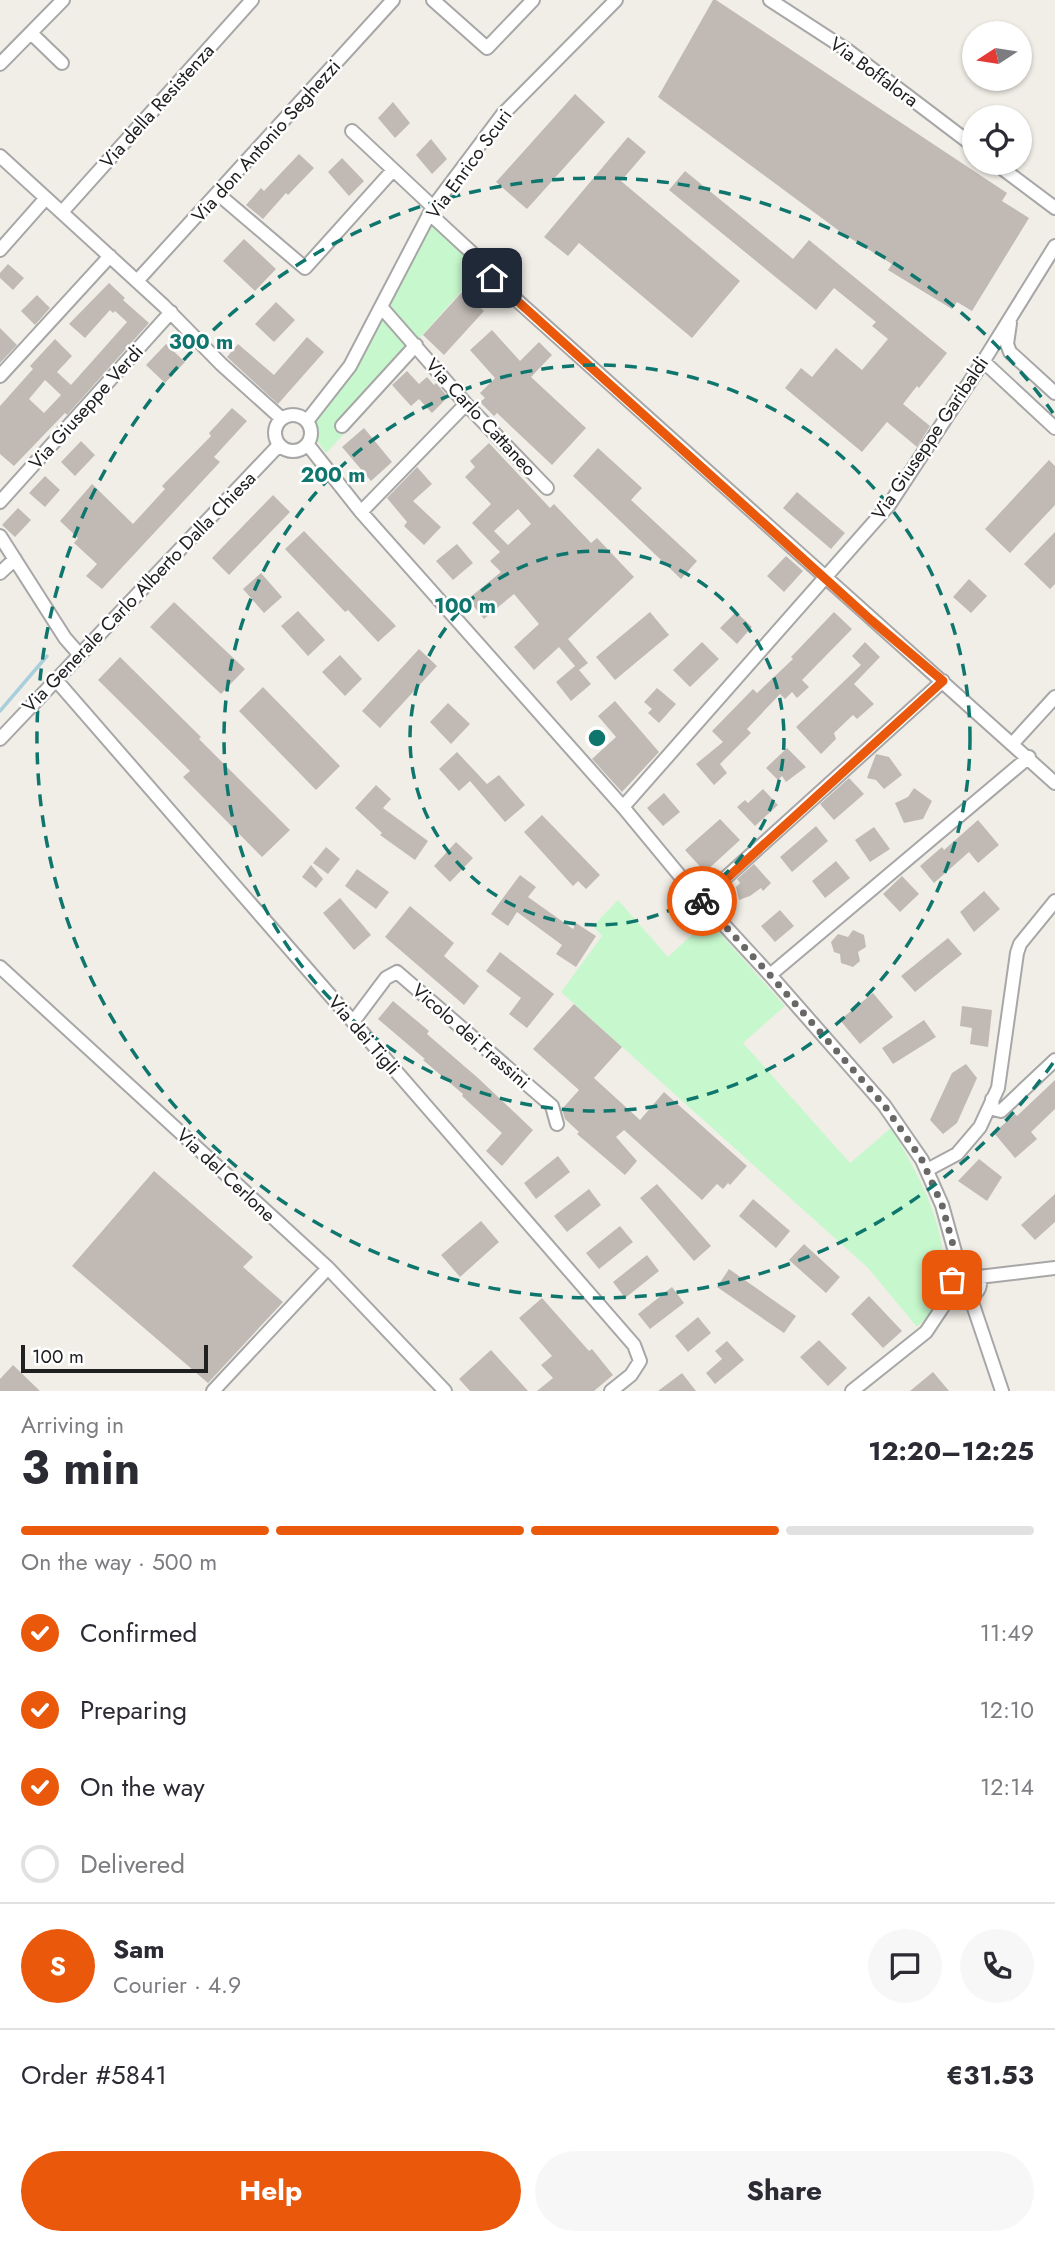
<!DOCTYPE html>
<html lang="en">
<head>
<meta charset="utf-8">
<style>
	body { margin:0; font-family:Jost,sans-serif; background:#f7f7f7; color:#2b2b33; height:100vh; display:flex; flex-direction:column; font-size:26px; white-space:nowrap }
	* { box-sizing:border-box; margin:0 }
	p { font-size:23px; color:#7c7c81 }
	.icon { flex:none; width:38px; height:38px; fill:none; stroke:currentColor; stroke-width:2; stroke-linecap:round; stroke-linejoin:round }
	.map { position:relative; height:1391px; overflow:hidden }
	.side { display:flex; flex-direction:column; background:#fff; flex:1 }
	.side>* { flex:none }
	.needle { width:46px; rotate:258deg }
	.tools { position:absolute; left:962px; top:21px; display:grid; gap:14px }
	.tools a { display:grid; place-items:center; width:70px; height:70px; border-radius:50%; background:#fff; box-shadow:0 2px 5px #0004; font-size:35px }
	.scale { position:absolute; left:21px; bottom:18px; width:187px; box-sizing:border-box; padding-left:7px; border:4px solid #202020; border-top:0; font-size:19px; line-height:24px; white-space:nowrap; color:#202020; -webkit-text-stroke:5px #fff; paint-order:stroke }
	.pin { position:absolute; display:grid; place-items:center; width:60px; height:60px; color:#fff; margin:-30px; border-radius:14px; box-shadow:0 4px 10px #0006 }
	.courier { position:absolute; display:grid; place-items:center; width:70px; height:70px; margin:-35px; border:5px solid #ea580c; border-radius:50%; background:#fff; color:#222; box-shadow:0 2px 9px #0007 }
	.headline em { font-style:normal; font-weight:700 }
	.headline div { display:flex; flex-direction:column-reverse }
	.headline { display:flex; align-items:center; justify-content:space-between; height:119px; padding:0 21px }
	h1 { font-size:46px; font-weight:700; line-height:52px }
	.bar { display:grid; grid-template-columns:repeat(4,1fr); gap:10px 7px; align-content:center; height:84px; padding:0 21px }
	.bar i { height:9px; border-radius:5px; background:#e1e1e2 }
	.bar .current { background:#ea580c }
	.bar p { grid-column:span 4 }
	.line { display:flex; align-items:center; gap:18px; padding:0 21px; border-top:2px solid #e1e1e2 }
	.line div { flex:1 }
	.round { display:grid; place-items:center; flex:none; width:74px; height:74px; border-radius:37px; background:#f7f7f7 }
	ol { padding:0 21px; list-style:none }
	li { display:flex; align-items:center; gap:21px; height:77px }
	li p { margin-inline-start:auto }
	li .icon { padding:7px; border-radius:50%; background:#ea580c; color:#fff; stroke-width:4 }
	li:last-child { color:#7c7c81 }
	li i { width:38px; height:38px; border:4px solid #e1e1e2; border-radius:50% }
	.button { display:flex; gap:14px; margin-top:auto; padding:14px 21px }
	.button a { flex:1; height:80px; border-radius:42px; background:#ea580c; color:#fff; font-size:28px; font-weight:700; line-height:80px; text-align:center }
	.button a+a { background:#f7f7f7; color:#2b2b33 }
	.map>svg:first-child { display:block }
	.park { fill:#c7f8cd }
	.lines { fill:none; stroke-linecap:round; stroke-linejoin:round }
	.stream { stroke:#aacfdc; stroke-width:3.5 }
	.building { fill:#c1bab4; fill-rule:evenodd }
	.minor-casing { stroke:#a7a7a7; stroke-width:16 }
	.minor { stroke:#fff; stroke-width:12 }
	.done { stroke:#696866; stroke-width:7; stroke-dasharray:0 12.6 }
	.route { stroke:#ea580c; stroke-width:9 }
	.ring { fill:none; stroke:#0f766e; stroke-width:3.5; stroke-dasharray:12 9 }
	.labels { text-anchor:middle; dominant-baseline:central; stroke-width:5; stroke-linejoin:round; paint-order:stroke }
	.street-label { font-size:19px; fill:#202020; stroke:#fff }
	.centre { fill:#0f766e; stroke:#fff; stroke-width:3.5 }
	.ring-label { font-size:21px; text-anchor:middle; font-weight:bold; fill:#0f766e; stroke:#fff; stroke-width:5; stroke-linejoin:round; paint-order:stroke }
</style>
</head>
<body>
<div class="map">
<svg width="1055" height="1391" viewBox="0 0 1055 1391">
	<rect width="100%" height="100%" fill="#f1eee7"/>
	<!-- park -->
	<path class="park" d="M433,221l49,47 -63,71 -3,-3 -79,87 8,10 -19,20 -10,-14 -1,-14 6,-14 31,-40z
		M618,900l50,57 40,-37 77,86 -42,37 107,120 41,-35c29,49 74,126 41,183 -4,6 -10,11 -15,16l-49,-59 -307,-276 41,-56 -9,-10z"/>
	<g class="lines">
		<!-- stream -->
		<path class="stream" d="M0,711l47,-55"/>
	</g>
	<!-- building -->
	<path class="building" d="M713,0h3l291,193 -5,8 27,17 -57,93 -15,-9 -5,7 -64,-39 4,-6 -50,-31 -184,-136z
		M575,94l30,28 -78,87 -31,-27z
		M393,102l17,21 -15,15 -17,-20z
		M628,137l18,15 -25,29 119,100 -48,57 -113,-95 -11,13 -24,-19z
		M431,139l16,20 -15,15 -16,-19z
		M299,154l15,14 -26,27 -2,-2 -23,26 -17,-14 15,-17 3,3z
		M342,158l22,23 -15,15 -21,-24z
		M685,171l108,88 16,-19 138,113 -28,35 -2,-2 -14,18 27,22 -13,21 -30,-25 -25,30 -77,-64 16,-20 11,9 24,-29 26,22 26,-31 -16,-13 4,-4 -42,-34 -18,22 -147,-120z
		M244,239l32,30 -21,22 -32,-30z
		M8,264l16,14 -11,12 -13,-12v-5z
		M109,283l16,15 -2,2 26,23 -82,92 -2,-2 -51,53 -14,-12v-48l33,-37 -3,-3 25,-27 17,17 -15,16 14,13 56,-63 -12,-11 -2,2 -3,-3 -25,28 -16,-14zM45,380l16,15 -17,18 -15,-14z
		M463,291l21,20 -40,44 -21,-20z
		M37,295l13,13 -15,17 -14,-14z
		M276,302l19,18 -21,22 -19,-18z
		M0,328l17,17 -17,18z
		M492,330l28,31 19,-19 13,13 -21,22 55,51 -34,37 -55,-52 -3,3 -14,-14 5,-4 -5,-5 15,-15 -25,-28z
		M307,337l17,15 -46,52 -51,-47 11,-13 36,31z
		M166,344l19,18 -20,21 -19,-18z
		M407,371l12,13 8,-7 7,8 2,-2 12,14 -16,16 -13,-14 -8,7 -19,-21z
		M232,408l15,13 -33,36 6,5 -118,127 -16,-13 11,-12 -23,-21 4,-5 -18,-17 32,-37 41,40 32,-35 -3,-3 49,-50 -2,-3z
		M364,428l28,34 -21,19 -29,-34z
		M81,441l14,14 -20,21 -14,-14z
		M489,443l61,65 4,-4 37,39 6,-5 37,39 -66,62 20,24 -9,7 12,14 -20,17 -15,-19 19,-16 -16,-19 -25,23 -20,-23 25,-23 -25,-30 -30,25 -16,-20 33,-27 -11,-11 10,-9 -28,-29 19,-19 -26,-27 10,-10 -5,-6zM518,509l13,15 -23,21 -14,-14z
		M598,448l44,40 -11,12 66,61 -16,18 -108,-103z
		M1049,460l6,6v39l-45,48 -25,-24z
		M417,467l15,17 -19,17 28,26 -17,18 -20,-19 3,-4 -20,-24z
		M45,476l15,14 -15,17 -16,-14z
		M797,492l48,41 -14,16 -48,-41z
		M273,495l17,17 -61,63 -17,-17z
		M18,508l13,12 -16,17 -13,-12z
		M304,531l92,95 -18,16 -30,-32 -3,2 -60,-63z
		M1055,532v52l-5,5 -26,-25z
		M457,544l16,19 -20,17 -17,-19z
		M786,556l17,15 -19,21 -17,-16z
		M261,573l21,24 -18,16 -21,-24z
		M969,579l18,17 -16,17 -18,-16z
		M174,602l71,67 -24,25 -71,-67z
		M298,611l27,29 -17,16 -27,-30z
		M650,612l19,23 -54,45 -19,-23z
		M736,612l16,15 -15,17 -17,-16z
		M834,612l18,17 -50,51 7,7 -12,11 -5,-6 -7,7 -5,-5 -33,35 4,4 -31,31 7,9 -13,12 -18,-21 27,-22 -11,-11 41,-42 4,4 36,-34 -2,-2z
		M702,642l17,17 -29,28 -17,-17z
		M865,642l15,15 -26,27 20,20 -17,15 -4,-4 -19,18 2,6 -15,15 -25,-27 65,-62 -9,-9z
		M419,649l18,17 -57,62 -18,-17z
		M340,655l22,24 -17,17 -23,-24z
		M120,657l81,80 -2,2 91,91 -28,27 -79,-80 7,-6 -92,-91z
		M263,687l77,79 -24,24 -77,-79z
		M657,688l19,16 -17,19 -11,-10 4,-4 -8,-7z
		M615,701l44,51 -37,40 -30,-33 24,-22 -18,-21z
		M448,703l22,21 -19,20 -21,-22z
		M787,748l19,19 -20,15 -4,-6 -4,4 -12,-12z
		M457,752l30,32 12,-9 26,30 -20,17 -35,-41 -11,10 -20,-22z
		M876,754l13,3 13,18 -18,14 -8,-9 -9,-2z
		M849,778l15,16 -30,26 -14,-16z
		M376,785l15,14 -8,9 45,33 -13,19 -35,-25 2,-2 -27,-25z
		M914,788l18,13 -9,18 -19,4 -9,-20 13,-6z
		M763,789l15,16 -23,21 -18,-19 8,-7 3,3z
		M664,793l16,19 -17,14 -16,-18z
		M542,815l58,60 -14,14 -8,-8 -5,5 -49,-54z
		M720,819l20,21 -35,32 -20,-22z
		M978,820l21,25 -21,18 -9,-11 -35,31 -14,-17 22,-19 2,3z
		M816,826l12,15 -36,31 -12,-15z
		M874,827l16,22 -20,13 -15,-22z
		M456,842l17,16 -23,24 -16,-16z
		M326,847l14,12 -12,15 -15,-11z
		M836,861l14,17 -25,20 -13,-17z
		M754,864l17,19 -8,8 -2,-3 -11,8 -11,4 -3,-13 4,-4 -3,-4z
		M311,865l12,14 -7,9 -14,-11z
		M357,869l32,23 -13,17 -31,-23z
		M520,875l16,12 -8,10 45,32 3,-6 20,13 -20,31 -20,-13 6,-9 -45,-33 -9,14 -17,-12z
		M902,876l17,18 -19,18 -17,-18z
		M984,891l16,18 -26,23 -14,-20z
		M340,898l31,37 -17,15 -31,-37z
		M410,906l44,37 -10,13 35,30 -15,19 -79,-68z
		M780,910l14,16 -19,16 -14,-16z
		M853,930l11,5 2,12 -8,5 2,9 -7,6 -12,-4 -1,-9 -6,-2 -3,-10 7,-8 10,3z
		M948,938l14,16 -47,38 -14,-16z
		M500,952l54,42 -27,34 -18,-14 12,-16 -35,-27z
		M873,993l20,24 -33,27 -20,-24z
		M393,1001l36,30 -2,3 51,44 55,52 -31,36 -16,-15 16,-18 -40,-37 1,-2 -40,-34 2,-1 -47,-40z
		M574,1004l48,43 -28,31 46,42 24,-28 83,74 -17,19 -2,-2 -5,6 -6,-5 -15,16 -78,-70 -8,7 21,24 -12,14 -48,-41 2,-2 -14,-13 -3,-10 17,-19 -46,-41z
		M962,1006l30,4 -4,37 -18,-3 2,-16 -12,-2z
		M924,1020l12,17 -43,27 -11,-16z
		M966,1064l11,14 -20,45 -14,11 -13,-14 22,-47z
		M1055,1080v29l-24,23 6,7 -22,19 -21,-25 21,-19 2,2z
		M558,1156l12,16 -34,27 -12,-16z
		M979,1159l23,18 -15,24 -29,-20z
		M154,1171l99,86 -10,10 40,35 -75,81 -136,-117z
		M657,1184l54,62 -17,15 -54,-63z
		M589,1189l12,16 -34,27 -13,-16z
		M1055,1194v28l-20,18 -14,-15z
		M753,1199l37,32 -14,17 -37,-32z
		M481,1221l18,21 -39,35 -19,-22z
		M620,1226l13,16 -34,27 -13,-16z
		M804,1244l36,33 -14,16 -37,-33z
		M647,1255l12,16 -34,27 -12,-16z
		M729,1269l67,47 -12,17 -67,-46z
		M672,1287l12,16 -34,26 -12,-15z
		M869,1296l33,35 -19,17 -32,-34z
		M542,1298l47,53 3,-2 21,26 -19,16h-57l16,-13 -12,-13 11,-9 -33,-38z
		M698,1317l13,16 -23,19 -13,-16z
		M819,1340l28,28 -19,18 -28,-29z
		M727,1341l17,19 -29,24 -9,-11 16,-14 -7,-8z
		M491,1350l37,41h-58l-11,-12z
		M13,1365l27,26h-40v-12z
		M933,1372l16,19h-39z
		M682,1373l14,18h-38z"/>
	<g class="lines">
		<defs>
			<path id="minor" d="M433,0l54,48 46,-48
				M770,0l77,50 128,97
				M31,33l31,30
				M0,64l63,-64
				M352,131l81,76
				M0,156l164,150 57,58 61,55
				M995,163l60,45
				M218,194l87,74 88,-98
				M62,212l190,-212
				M430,214l54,50
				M0,250l46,-52
				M492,278l563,505
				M137,281l256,-281
				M382,308l84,96 81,84
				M1010,323l-3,21 3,8 45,41
				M983,361l72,67
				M0,376l110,-120
				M275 433a18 18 0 1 1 36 0a18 18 0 1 1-36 0Z
				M307,421l43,-55 83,-159 69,-92 114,-115
				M342,426l74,-81
				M308,445l53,67 262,295 67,81 80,87 114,130 38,55 20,45 18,65
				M0,502l171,-190
				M361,512l105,-108
				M0,536l65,102 14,16
				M0,573l15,-14
				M56,680l578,665 6,16 -9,14 -20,16
				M0,739l279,-294
				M1013,743l42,-46
				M623,807l266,-302 97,-148 69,-111
				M701,900l242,-219
				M0,967l328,301 117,123
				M770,975l259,-218
				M353,1022l33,-44 11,-6 155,134 5,18
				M992,1099l1,10 8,2 54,-51
				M927,1170l30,-16 23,-27 18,-39 19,-135 3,-9 35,-43
				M952 1283a14 14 0 1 1 28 0a14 14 0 1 1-28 0Z
				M979,1277l76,-9
				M970,1296l32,95
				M213,1391l115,-123
				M852,1391l74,-59 28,-42"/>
		</defs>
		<!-- minor casing -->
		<use href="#minor" class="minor-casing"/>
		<!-- minor -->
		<use href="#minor" class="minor"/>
	</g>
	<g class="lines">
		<!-- done -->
		<path class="done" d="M702,901l68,74 114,130 38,55 20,45 18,65 -8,10"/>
		<!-- route -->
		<path class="route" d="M492,278l379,342 72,61 -241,220"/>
	</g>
	<!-- distance rings -->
	<g class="ring">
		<circle cx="597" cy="738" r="187"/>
		<circle cx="597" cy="738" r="373"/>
		<path d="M1053 1063A560 560 0 1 1 1053 413"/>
	</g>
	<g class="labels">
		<!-- street labels -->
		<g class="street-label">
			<text transform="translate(874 72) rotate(36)">Via Boffalora</text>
			<text transform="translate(157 106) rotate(-48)">Via della Resistenza</text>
			<text transform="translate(266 141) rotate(-48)">Via don Antonio Seghezzi</text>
			<text transform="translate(469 164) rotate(-54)">Via Enrico Scuri</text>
			<text transform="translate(86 407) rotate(-48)">Via Giuseppe Verdi</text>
			<text transform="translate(481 417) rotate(47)">Via Carlo Cattaneo</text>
			<text transform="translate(930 438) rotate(-56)">Via Giuseppe Garibaldi</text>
			<text transform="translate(139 592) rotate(-46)">Via Generale Carlo Alberto Dalla Chiesa</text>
			<text transform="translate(364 1035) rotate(49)">Via dei Tigli</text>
			<text transform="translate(471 1036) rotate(41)">Vicolo dei Frassini</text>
			<text transform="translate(226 1175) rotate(43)">Via del Cerlone</text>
		</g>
	</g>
	<circle cx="597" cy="738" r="10" class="centre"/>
	<g class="ring-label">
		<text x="201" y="349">300 m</text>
		<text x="333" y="482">200 m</text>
		<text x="465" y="613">100 m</text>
	</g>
</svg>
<div class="tools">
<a><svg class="needle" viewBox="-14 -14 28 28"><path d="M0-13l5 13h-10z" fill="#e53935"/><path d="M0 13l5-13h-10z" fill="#7c7c81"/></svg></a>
<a><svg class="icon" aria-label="locate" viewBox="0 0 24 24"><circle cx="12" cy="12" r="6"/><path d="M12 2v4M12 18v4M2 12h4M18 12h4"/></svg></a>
</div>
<div class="scale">100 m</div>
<div class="pin" style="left:952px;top:1280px;background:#ea580c"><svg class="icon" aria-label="bag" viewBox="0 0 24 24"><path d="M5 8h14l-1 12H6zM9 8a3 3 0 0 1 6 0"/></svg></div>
<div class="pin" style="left:492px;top:278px;background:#1f2937"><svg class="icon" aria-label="home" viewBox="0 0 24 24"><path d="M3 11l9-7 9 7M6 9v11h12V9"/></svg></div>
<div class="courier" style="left:702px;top:901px"><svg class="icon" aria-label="bike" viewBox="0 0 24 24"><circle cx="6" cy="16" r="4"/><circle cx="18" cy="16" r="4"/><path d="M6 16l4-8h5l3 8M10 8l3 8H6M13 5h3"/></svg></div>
</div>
<section class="side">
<div class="headline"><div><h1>3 min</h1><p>Arriving in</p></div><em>12:20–12:25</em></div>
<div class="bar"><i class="current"></i><i class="current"></i><i class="current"></i><i></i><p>On the way · 500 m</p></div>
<ol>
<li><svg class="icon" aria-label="check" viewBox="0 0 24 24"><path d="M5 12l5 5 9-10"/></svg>Confirmed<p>11:49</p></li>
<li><svg class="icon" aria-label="check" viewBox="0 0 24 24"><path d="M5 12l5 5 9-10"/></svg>Preparing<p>12:10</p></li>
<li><svg class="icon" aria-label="check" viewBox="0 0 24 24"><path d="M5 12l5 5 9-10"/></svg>On the way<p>12:14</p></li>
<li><i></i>Delivered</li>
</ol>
<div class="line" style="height:126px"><b class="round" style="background:#ea580c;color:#fff">S</b><div><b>Sam</b><p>Courier · 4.9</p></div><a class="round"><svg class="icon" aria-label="chat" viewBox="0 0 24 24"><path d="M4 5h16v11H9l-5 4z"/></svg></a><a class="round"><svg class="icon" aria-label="phone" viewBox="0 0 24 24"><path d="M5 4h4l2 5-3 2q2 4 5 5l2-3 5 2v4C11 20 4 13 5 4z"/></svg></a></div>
<div class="line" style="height:91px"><div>Order #5841</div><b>€31.53</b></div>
<div class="button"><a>Help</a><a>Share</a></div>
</section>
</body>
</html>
